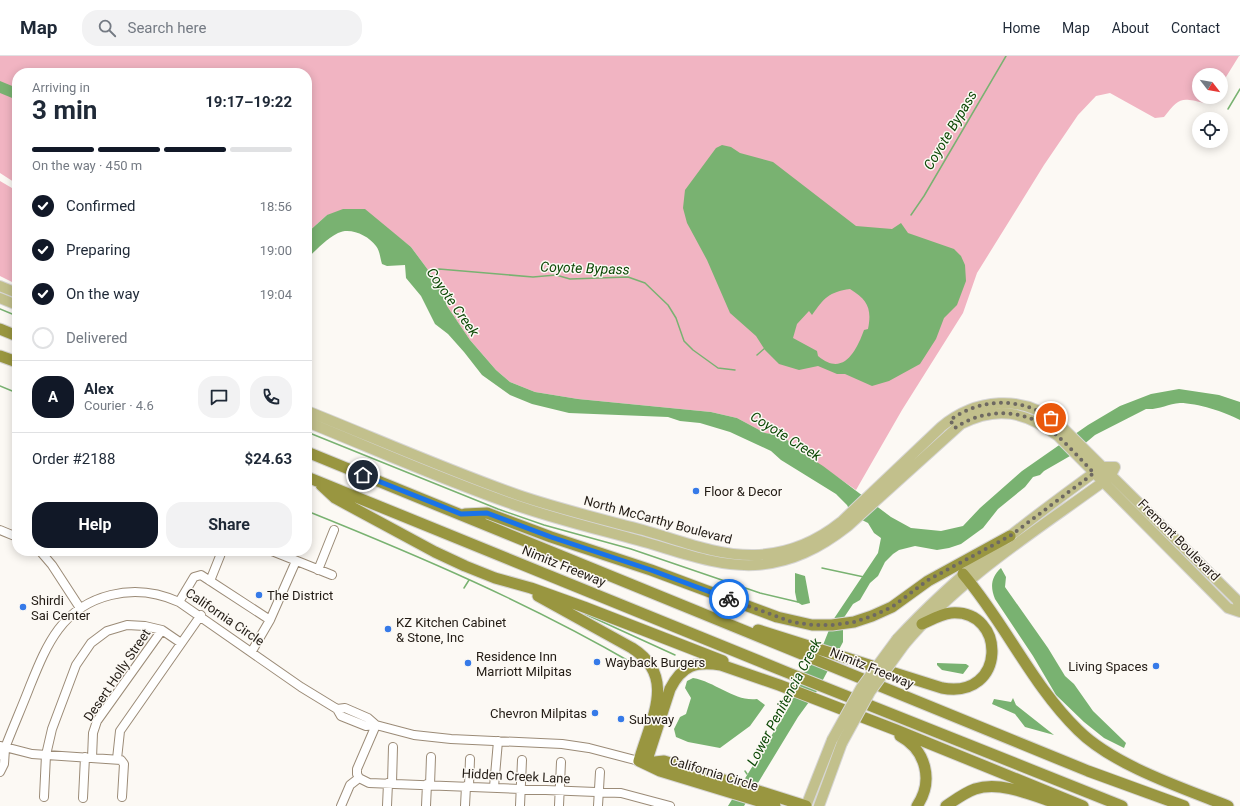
<!DOCTYPE html>
<html lang="en">
<head>
<meta charset="utf-8">
<style>
	body { margin:0; font-family:Roboto,sans-serif; background:#f2f2f3; color:#1f2937; height:100vh; display:flex; flex-direction:column; font-size:15px; white-space:nowrap }
	* { box-sizing:border-box; margin:0 }
	p { font-size:13px; color:#747a83 }
	.icon { flex:none; width:22px; height:22px; fill:none; stroke:currentColor; stroke-width:2; stroke-linecap:round; stroke-linejoin:round }
	.map { position:relative; flex:1; overflow:hidden }
	.side { position:absolute; left:12px; top:12px; width:300px; height:488px; display:flex; flex-direction:column; background:#fff; border-radius:16px; box-shadow:0 2px 10px #0003 }
	.side>* { flex:none }
	.needle { width:26px; rotate:121deg }
	.fabs { position:absolute; left:1192px; top:12px; display:grid; gap:8px }
	.fabs a { display:grid; place-items:center; width:36px; height:36px; border-radius:50%; background:#fff; box-shadow:0 2px 10px #0003; font-size:20px }
	.pin { position:absolute; display:grid; place-items:center; width:34px; height:34px; color:#fff; margin:-17px; border:2px solid #fff; border-radius:50%; box-shadow:0 1px 4px #0007 }
	.courier { position:absolute; display:grid; place-items:center; width:40px; height:40px; margin:-20px; border:3px solid #1a73e8; border-radius:50%; background:#fff; color:#222; box-shadow:0 1px 5px #0007 }
	.summary em { font-style:normal; font-weight:700 }
	.summary div { display:flex; flex-direction:column-reverse }
	.summary { display:flex; align-items:center; justify-content:space-between; height:68px; padding:0 20px }
	h1 { font-size:26px; font-weight:700; line-height:30px }
	.bar { display:grid; grid-template-columns:repeat(4,1fr); gap:6px 4px; align-content:center; height:48px; padding:0 20px }
	.bar i { height:5px; border-radius:3px; background:#e0e1e3 }
	.bar .selected { background:#111827 }
	.bar p { grid-column:span 4 }
	.line { display:flex; align-items:center; gap:10px; padding:0 20px; border-top:1px solid #e0e1e3 }
	.line div { flex:1 }
	.round { display:grid; place-items:center; flex:none; width:42px; height:42px; border-radius:16px; background:#f2f2f3 }
	ol { padding:0 20px; list-style:none }
	li { display:flex; align-items:center; gap:12px; height:44px }
	li p { margin-inline-start:auto }
	li .icon { padding:4px; border-radius:50%; background:#111827; color:#fff; stroke-width:4 }
	li:last-child { color:#747a83 }
	li i { width:22px; height:22px; border:2px solid #e0e1e3; border-radius:50% }
	.button { display:flex; gap:8px; margin-top:auto; padding:8px 20px }
	.button a { flex:1; height:46px; border-radius:16px; background:#111827; color:#fff; font-size:16px; font-weight:700; line-height:46px; text-align:center }
	.button a+a { background:#f2f2f3; color:#1f2937 }
	header { display:flex; align-items:center; gap:24px; box-sizing:border-box; height:56px; padding:0 20px; background:#fff; border-bottom:1px solid #e0e1e3 }
	header strong { font-size:19px }
	nav { display:flex; gap:22px; margin-inline-start:auto; font-size:14px }
	.search { width:280px; height:36px; background:#f2f2f3; display:flex; align-items:center; gap:10px; box-sizing:border-box; padding:0 14px; border-radius:16px; color:#747a83; font-size:15px }
	.map>svg:first-child { display:block }
	.green { fill:#f1b4c2 }
	.water { fill:#79b271; fill-rule:evenodd }
	.lines { fill:none; stroke-linecap:round; stroke-linejoin:round }
	.stream { stroke:#79b271; stroke-width:1.5 }
	.minor-casing { stroke:#9b8b77; stroke-width:10 }
	.major-casing { stroke:#d7d6d5; stroke-width:12 }
	.highway-casing { stroke:#d7d6d5; stroke-width:13 }
	.minor { stroke:#fff; stroke-width:8 }
	.major { stroke:#c2c08c; stroke-width:10 }
	.highway { stroke:#999640; stroke-width:11 }
	.major-bridge-casing { stroke:#d7d6d5; stroke-width:12; stroke-linecap:butt }
	.major-bridge { stroke:#c2c08c; stroke-width:10 }
	.done { stroke:#6e6962; stroke-width:4; stroke-dasharray:0 7.2 }
	.route { stroke:#1a73e8; stroke-width:5 }
	.poi-dot { fill:#367ae8; stroke:#fcf9f4; stroke-width:1.5 }
	.labels { text-anchor:middle; dominant-baseline:central; stroke-width:3; stroke-linejoin:round; paint-order:stroke }
	.poi-label { font-size:13px; fill:#221b14; stroke:#fcf9f4; text-anchor:start }
	.street-label { font-size:13px; fill:#221b14; stroke:#fcf9f4 }
	.water-label { font-size:14px; font-style:italic; fill:#0e4907; stroke:#fcf9f4 }
</style>
</head>
<body>
<header>
<strong>Map</strong>
<div class="search"><svg class="icon" aria-label="search" viewBox="0 0 24 24"><circle cx="10" cy="10" r="6"/><path d="M15 15l6 6"/></svg>Search here</div>
<nav><a>Home</a><a>Map</a><a>About</a><a>Contact</a></nav>
</header>
<div class="map">
<svg width="1240" height="750" viewBox="0 0 1240 750">
	<rect width="100%" height="100%" fill="#fcf9f4"/>
	<!-- green -->
	<path class="green" d="M0,0h1239l-18,29v-10h-22v22h13l-8,6c-24,-6 -25,-5 -40,14l-9,1 -45,-25 -14,3 -18,19 -34,50 -67,108 -14,40 -61,97 -46,80 -61,-42 -3,-5 -13,-8 -14,-2 -28,-15 -26,-6 -133,-13 -43,-7 -25,-10 -14,-12 -26,-30 -23,-34 -7,-20 -29,-39 -18,-14 -66,-18 -20,18v-160h-290v111l-17,-11z
		M0,125l17,10v87l-3,5 -14,-7z
		M520,445l196,55 30,4 39,-2 -52,4 -214,-58z"/>
	<!-- water -->
	<path class="water" d="M0,25l17,7v12l-17,-7z
		M722,89l9,2 9,6 33,9 83,64 36,3 9,-6 7,10 46,16 7,7 4,9 1,16 -9,24 -13,13 -8,21 -16,25 -31,17 -17,5 -27,-12h-8l-19,-8 -19,4 -20,-6 -14,-14 -9,-14 -26,-23 -23,-53 -20,-37 -4,-15 2,-18 31,-42zM850,233c18,11 22,20 18,40l-4,1c-8,22 -21,47 -46,26l-1,-5 -24,-13 4,-14 12,-13 3,4c12,-17 17,-23 38,-26z
		M343,153h22l46,38 29,39 7,20 23,34 26,30 14,12 25,10 43,7 133,13 26,6 28,15 14,2 13,8 3,5 28,18 68,51 20,11 30,3 22,-5 17,-18 42,-37 66,-46 32,-19 31,-12 28,-5 40,6 21,7v18c-15,-8 -43,-17 -60,-17 -12,1 -22,7 -34,6l-51,26 -25,21 -26,15 -4,4 -7,2 -8,10 -27,22 -15,19 -22,16 -12,4 -12,2 -22,-4 -16,4 -6,4 -8,8 -7,14 -8,7 -10,17 -7,4 -10,15v23l-26,49 -19,26 -54,89h-16l63,-102 9,-27 19,-22 14,-35 45,-67 3,-15 -7,-5 -6,-10 -16,-8 -5,-10 -11,-11 -55,-34 -10,-9 -41,-19 -30,-9 -20,-2 -12,-4 -99,-4 -37,-9 -22,-9 -28,-20 -18,-23 -16,-18 -13,-10 -14,-28 -15,-18 -1,-13 -18,1 -5,-2c-2,-6 -2,-13 -6,-18 -8,-11 -26,-19 -38,-13 -12,6 -22,17 -31,26v-26l20,-18z
		M1001,512l5,9 -1,10 43,61 17,28 9,8 19,27 33,32 -2,5 -20,-10 -20,-16 -28,-27 -23,-39 -38,-57c-5,-12 -4,-22 6,-31z
		M795,517l10,3 5,27 -8,2 -5,-3 -2,-10z
		M937,607l29,1 3,2 -6,8 -21,-4 -5,-5z
		M693,622c23,4 42,24 64,21l8,6 -15,21 -30,22 -32,-6 -12,-5 -2,-8 6,-12 6,-3 5,-16 -6,-10 2,-7z
		M1013,642l3,7 38,30 -29,-8 -10,-13 -23,-10 2,-5 17,3z"/>
	<g class="lines">
		<!-- stream -->
		<path class="stream" d="M1228,53l12,-20
			M911,159l13,-19 82,-140
			M428,216l11,-3 94,8 23,-2 14,4 58,-2 17,6 23,22 8,13 8,23 9,9 25,18 17,2
			M0,253l17,7
			M757,299l8,-7
			M0,330l17,7
			M307,376l191,77 46,16 87,24 129,44 38,9
			M307,455c112,45 222,92 327,153
			M822,512l42,9
			M464,532l5,-8
			M583,557l92,42
			M745,715l2,3"/>
		<defs>
			<path id="minor" d="M0,474l17,7
				M40,495l12,14 28,43
				M272,495l60,24
				M318,514l16,-40
				M210,525l12,-30
				M179,546l15,-25 7,-2 69,45
				M252,595l18,-31 26,-59
				M337,653l8,-1 23,10 8,7 38,10 37,4 111,5 27,4 50,13
				M1,690l31,8 89,6 3,4 -2,33
				M0,699l5,-7c8,-21 17,-41 25,-62 17,-42 32,-79 81,-91 24,-6 46,-3 68,7l122,85 36,22 4,7 25,10 10,-1
				M92,702l1,-25 4,-12 65,-91
				M117,703l3,-28 81,-116
				M0,716l4,-8 1,-15
				M359,722l10,5 252,10 49,13
				M392,727l1,-36
				M430,729l1,-28
				M469,730l1,-27
				M494,731l4,-46
				M44,741l2,-42 6,-26 24,-64 15,-22 16,-12 20,-6 18,1 17,4 19,13
				M83,742l2,-41
				M341,750l9,-21 9,-7 -2,-4v-5l19,-44
				M387,750l1,-23
				M426,750l1,-22
				M465,750l1,-20
				M520,750l2,-46
				M559,750l2,-44
				M598,750l2,-34"/>
			<path id="major" d="M0,230l17,7
				M0,242l17,7
				M307,355c70,28 140,59 211,84 41,14 83,24 125,35 36,10 74,26 112,25 32,-1 61,-13 86,-33l100,-95c35,-29 81,-33 117,-4l179,177 3,7
				M307,366c69,28 138,59 208,83 40,14 82,24 122,35 38,10 78,27 118,25 36,-2 65,-17 93,-39l113,-102c37,-19 65,-12 97,12l170,172 12,4
				M897,583c61,-66 133,-120 205,-172h13l-4,8 -8,7c-69,50 -144,97 -199,163
				M806,750l26,-66
				M819,750l23,-63"/>
			<path id="highway" d="M0,273l17,7
				M0,300l17,6
				M307,396l781,319 96,35
				M307,421l479,195 336,134
				M321,429l14,13 100,54 30,14 30,12 36,10 53,19 139,54
				M465,458l22,-1 64,24 100,33 126,47 35,8h20l22,-3 18,-6 20,-9 36,-26 82,-45
				M963,518c42,49 69,111 115,156 35,35 104,58 150,76
				M538,540l94,52c46,29 18,72 7,113l21,10 115,35
				M758,574l184,58c65,12 65,-79 9,-75 -10,1 -20,7 -29,11
				M900,680c26,14 34,45 17,70
				M646,707l24,-74c12,-24 26,-28 51,-24l58,20 117,45 187,76
				M646,707l18,-2 142,45
				M946,750c9,-6 18,-13 29,-17 28,-9 63,9 90,17"/>
		</defs>
		<!-- minor casing -->
		<use href="#minor" class="minor-casing"/>
		<!-- major casing -->
		<use href="#major" class="major-casing"/>
		<!-- highway casing -->
		<use href="#highway" class="highway-casing"/>
		<!-- minor -->
		<use href="#minor" class="minor"/>
		<!-- major -->
		<use href="#major" class="major"/>
		<!-- highway -->
		<use href="#highway" class="highway"/>
		<defs>
			<path id="major-bridge" d="M832,684l29,-52 36,-49
				M842,687l28,-51 34,-47"/>
		</defs>
		<!-- major-bridge casing -->
		<use href="#major-bridge" class="major-bridge-casing"/>
		<!-- major-bridge -->
		<use href="#major-bridge" class="major-bridge"/>
	</g>
	<g class="lines">
		<!-- done -->
		<path class="done" d="M729,543l63,23 20,3h20l22,-3 18,-6 20,-9 36,-27 82,-44 84,-63c-17,-17 -34,-38 -54,-50 -26,-15 -61,-12 -85,5l-5,-8c31,-22 69,-23 101,-2"/>
		<!-- route -->
		<path class="route" d="M363,419l98,39 26,-1 64,24 100,33 78,29"/>
	</g>
	<!-- markers -->
	<g class="poi-dot">
		<circle cx="696" cy="435" r="4"/>
		<circle cx="259" cy="539" r="4"/>
		<circle cx="23" cy="551" r="4"/>
		<circle cx="388" cy="573" r="4"/>
		<circle cx="597" cy="606" r="4"/>
		<circle cx="468" cy="607" r="4"/>
		<circle cx="1156" cy="610" r="4"/>
		<circle cx="595" cy="657" r="4"/>
		<circle cx="621" cy="663" r="4"/>
	</g>
	<g class="labels">
		<!-- poi labels -->
		<g class="poi-label">
			<text x="704" y="435">Floor &amp; Decor</text>
			<text x="267" y="539">The District</text>
			<text x="31" y="544">Shirdi<tspan x="31" dy="15">Sai Center</tspan></text>
			<text x="396" y="566">KZ Kitchen Cabinet<tspan x="396" dy="15">&amp; Stone, Inc</tspan></text>
			<text x="476" y="600">Residence Inn<tspan x="476" dy="15">Marriott Milpitas</tspan></text>
			<text x="605" y="606">Wayback Burgers</text>
			<text x="1148" y="610" text-anchor="end">Living Spaces</text>
			<text x="587" y="657" text-anchor="end">Chevron Milpitas</text>
			<text x="629" y="663">Subway</text>
		</g>
		<!-- street labels -->
		<g class="street-label">
			<text transform="translate(658 464) rotate(15)">North McCarthy Boulevard</text>
			<text transform="translate(1179 484) rotate(45)">Fremont Boulevard</text>
			<text transform="translate(564 510) rotate(22)">Nimitz Freeway</text>
			<text transform="translate(225 561) rotate(34)">California Circle</text>
			<text transform="translate(872 612) rotate(22)">Nimitz Freeway</text>
			<text transform="translate(117 619) rotate(-56)">Desert Holly Street</text>
			<text transform="translate(714 717) rotate(17)">California Circle</text>
			<text transform="translate(516 720) rotate(3)">Hidden Creek Lane</text>
		</g>
		<!-- water labels -->
		<g class="water-label">
			<text transform="translate(950 74) rotate(-59)">Coyote Bypass</text>
			<text transform="translate(585 212) rotate(2)">Coyote Bypass</text>
			<text transform="translate(453 246) rotate(55)">Coyote Creek</text>
			<text transform="translate(786 380) rotate(32)">Coyote Creek</text>
			<text transform="translate(784 646) rotate(-62)">Lower Penitencia Creek</text>
		</g>
	</g>
</svg>
<div class="fabs">
<a><svg class="needle" viewBox="-14 -14 28 28"><path d="M0-13l5 13h-10z" fill="#e53935"/><path d="M0 13l5-13h-10z" fill="#747a83"/></svg></a>
<a><svg class="icon" aria-label="locate" viewBox="0 0 24 24"><circle cx="12" cy="12" r="6"/><path d="M12 2v4M12 18v4M2 12h4M18 12h4"/></svg></a>
</div>
<div class="pin" style="left:1051px;top:362px;background:#ea580c"><svg class="icon" aria-label="bag" viewBox="0 0 24 24"><path d="M5 8h14l-1 12H6zM9 8a3 3 0 0 1 6 0"/></svg></div>
<div class="pin" style="left:363px;top:419px;background:#1f2937"><svg class="icon" aria-label="home" viewBox="0 0 24 24"><path d="M3 11l9-7 9 7M6 9v11h12V9"/></svg></div>
<div class="courier" style="left:729px;top:543px"><svg class="icon" aria-label="bike" viewBox="0 0 24 24"><circle cx="6" cy="16" r="4"/><circle cx="18" cy="16" r="4"/><path d="M6 16l4-8h5l3 8M10 8l3 8H6M13 5h3"/></svg></div>
<section class="side">
<div class="summary"><div><h1>3 min</h1><p>Arriving in</p></div><em>19:17–19:22</em></div>
<div class="bar"><i class="selected"></i><i class="selected"></i><i class="selected"></i><i></i><p>On the way · 450 m</p></div>
<ol>
<li><svg class="icon" aria-label="check" viewBox="0 0 24 24"><path d="M5 12l5 5 9-10"/></svg>Confirmed<p>18:56</p></li>
<li><svg class="icon" aria-label="check" viewBox="0 0 24 24"><path d="M5 12l5 5 9-10"/></svg>Preparing<p>19:00</p></li>
<li><svg class="icon" aria-label="check" viewBox="0 0 24 24"><path d="M5 12l5 5 9-10"/></svg>On the way<p>19:04</p></li>
<li><i></i>Delivered</li>
</ol>
<div class="line" style="height:72px"><b class="round" style="background:#111827;color:#fff">A</b><div><b>Alex</b><p>Courier · 4.6</p></div><a class="round"><svg class="icon" aria-label="chat" viewBox="0 0 24 24"><path d="M4 5h16v11H9l-5 4z"/></svg></a><a class="round"><svg class="icon" aria-label="phone" viewBox="0 0 24 24"><path d="M5 4h4l2 5-3 2q2 4 5 5l2-3 5 2v4C11 20 4 13 5 4z"/></svg></a></div>
<div class="line" style="height:52px"><div>Order #2188</div><b>$24.63</b></div>
<div class="button"><a>Help</a><a>Share</a></div>
</section>
</div>
</body>
</html>
